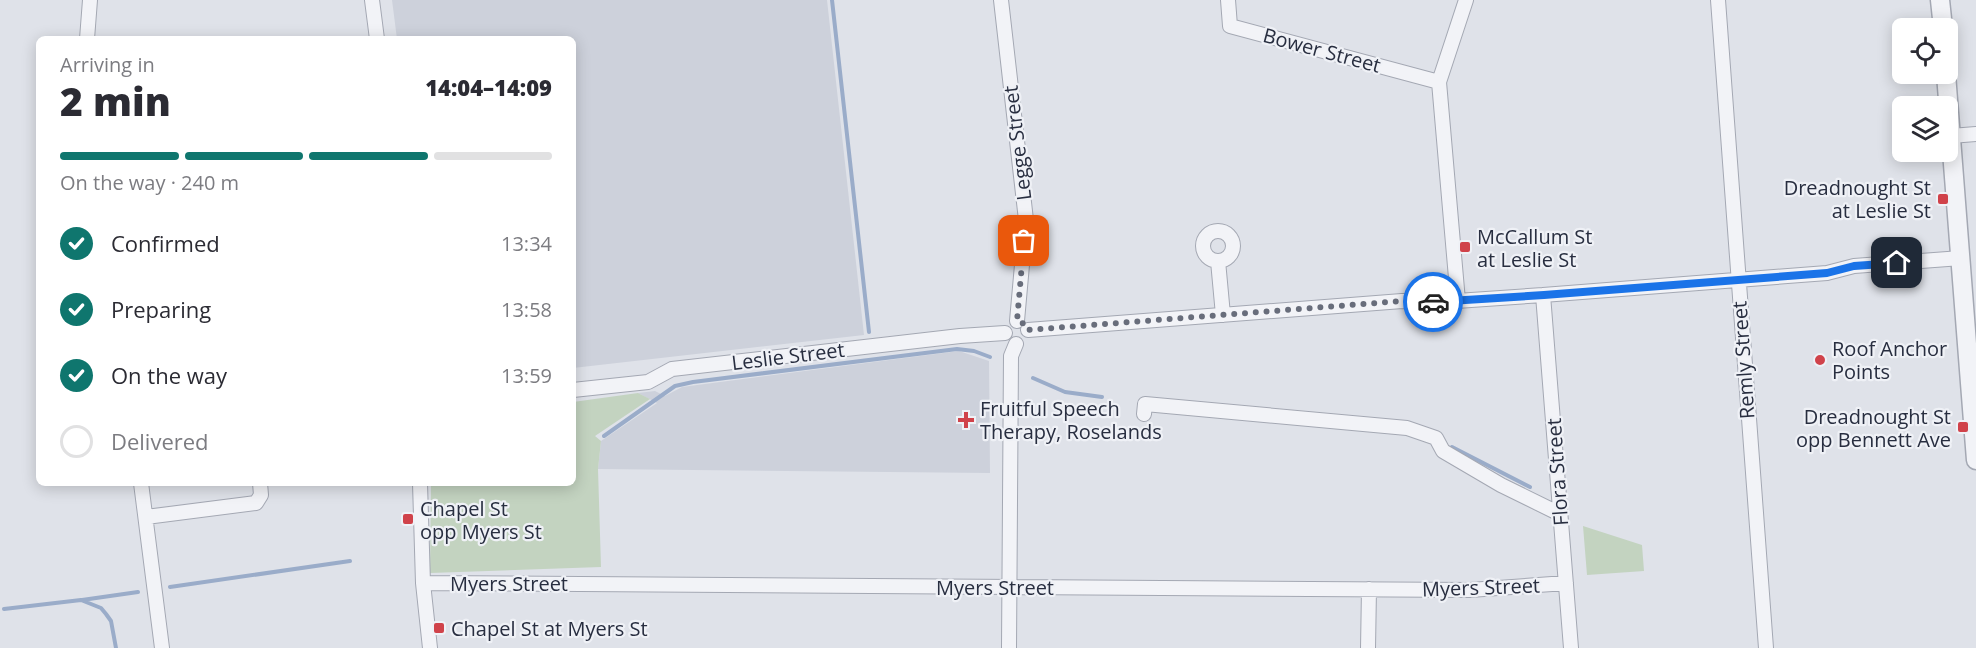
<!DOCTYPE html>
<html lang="en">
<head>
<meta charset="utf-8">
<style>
	body { margin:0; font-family:"Open Sans",sans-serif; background:#f7f7f7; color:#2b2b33; height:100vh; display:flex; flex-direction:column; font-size:22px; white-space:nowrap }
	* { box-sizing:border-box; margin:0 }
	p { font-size:20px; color:#7c7c81 }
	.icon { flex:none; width:33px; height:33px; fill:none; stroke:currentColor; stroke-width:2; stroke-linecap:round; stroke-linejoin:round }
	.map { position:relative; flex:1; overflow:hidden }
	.panel { position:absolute; left:36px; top:36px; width:540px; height:450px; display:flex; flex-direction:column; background:#fff; border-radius:9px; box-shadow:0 3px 15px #0003 }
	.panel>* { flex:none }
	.tools { position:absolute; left:1892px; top:18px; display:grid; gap:12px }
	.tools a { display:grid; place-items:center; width:66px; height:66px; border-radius:9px; background:#fff; box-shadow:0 3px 15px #0003; font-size:30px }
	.pin { position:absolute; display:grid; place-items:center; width:51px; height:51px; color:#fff; margin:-26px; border-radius:12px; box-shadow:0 3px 9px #0006 }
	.courier { position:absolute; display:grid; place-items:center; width:60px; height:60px; margin:-30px; border:4px solid #1a73e8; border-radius:50%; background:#fff; color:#222; box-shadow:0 2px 8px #0007 }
	.head em { font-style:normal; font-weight:800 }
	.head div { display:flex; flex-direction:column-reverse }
	.head { display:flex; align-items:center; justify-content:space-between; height:102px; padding:0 24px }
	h1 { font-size:39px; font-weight:800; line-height:45px }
	.bar { display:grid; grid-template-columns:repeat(4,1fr); gap:9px 6px; align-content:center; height:72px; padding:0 24px }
	.bar i { height:8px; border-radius:4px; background:#e1e1e2 }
	.bar .on { background:#0f766e }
	.bar p { grid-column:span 4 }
	ol { padding:0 24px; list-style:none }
	li { display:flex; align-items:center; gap:18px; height:66px }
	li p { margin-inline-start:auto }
	li .icon { padding:6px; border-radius:50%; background:#0f766e; color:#fff; stroke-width:4 }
	li:last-child { color:#7c7c81 }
	li i { width:33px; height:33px; border:3px solid #e1e1e2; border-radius:50% }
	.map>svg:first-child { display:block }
	.built { fill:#cdd1db }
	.green { fill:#c3d3c0 }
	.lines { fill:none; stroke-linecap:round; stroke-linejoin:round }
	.stream { stroke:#9aacc9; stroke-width:4 }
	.minor-casing { stroke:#a4a8b3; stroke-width:16 }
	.tertiary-casing { stroke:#a4a8b3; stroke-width:21 }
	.minor { stroke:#f2f3f7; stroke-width:14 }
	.tertiary { stroke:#f2f3f7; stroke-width:18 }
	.done { stroke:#686d7b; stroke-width:6; stroke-dasharray:0 10.8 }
	.route { stroke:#1a73e8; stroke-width:8 }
	.poi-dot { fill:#d0424a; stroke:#eff1f6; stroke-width:2 }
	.labels { text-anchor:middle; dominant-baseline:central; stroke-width:4.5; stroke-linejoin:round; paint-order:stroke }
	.street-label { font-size:20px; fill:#282e40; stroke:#eff1f6 }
	.poi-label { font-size:20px; fill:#282e40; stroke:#eff1f6; text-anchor:start }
</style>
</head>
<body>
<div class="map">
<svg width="1976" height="648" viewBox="0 0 1976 648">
	<rect width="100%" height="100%" fill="#dfe2e9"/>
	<!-- built -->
	<path class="built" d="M392,0h435l37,335 -291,33v-329h-176z
		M959,351l30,10 1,112 -392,-4 3,-28 56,-38 -19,-10 17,-2 10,5 17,-9z"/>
	<!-- green -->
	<path class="green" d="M638,393l12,6 -55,37 6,5 -3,28 3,98 -171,6 1,-90h142v-81z
		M1583,526l59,19 2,26 -57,4z"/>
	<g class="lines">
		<!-- stream -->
		<path class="stream" d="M832,0l37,332
			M1033,378l32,14 37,5
			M604,436l71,-50 18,-4 264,-33 17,2 16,6
			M1452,447l78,40
			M170,587l180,-26
			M82,600l56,-8
			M4,609l77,-9 20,8 5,6 5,7 5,27"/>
		<defs>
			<path id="minor" d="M372,0l5,39
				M1001,0l25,220 -9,101
				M1228,0l2,26 209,56
				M1718,0l48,648
				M87,39l3,-39
				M1951,136l25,-2
				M1203 246a15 15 0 1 1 30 0a15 15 0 1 1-30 0Z
				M1218,261l5,54
				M1543,295l28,353
				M1458,301l-19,-219 27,-82
				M1028,330l374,-29 40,1 101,-7 284,-22 27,-7 107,-8
				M573,390l75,-8 24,-13 288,-33 45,-3
				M1144,414l1,-10 262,24 29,10 7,13 58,34 59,29
				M141,483l21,165
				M420,483l3,100 7,65
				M146,517l110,-14 5,-8 -1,-12
				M423,583l1047,7 96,-7
				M1009,648l2,-292 5,-12
				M1368,648l1,-59"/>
			<path id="tertiary" d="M1940,0l3,28
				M1946,74l30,386"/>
		</defs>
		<!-- minor casing -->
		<use href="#minor" class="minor-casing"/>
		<!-- tertiary casing -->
		<use href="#tertiary" class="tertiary-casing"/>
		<!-- minor -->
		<use href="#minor" class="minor"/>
		<!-- tertiary -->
		<use href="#tertiary" class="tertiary"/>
	</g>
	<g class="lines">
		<!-- done -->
		<path class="done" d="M1024,241l-7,80 8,3 3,6 374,-29 31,1"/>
		<!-- route -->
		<path class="route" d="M1433,302l111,-7 283,-22 27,-7 43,-3"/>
	</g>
	<!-- markers -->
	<g class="poi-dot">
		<rect x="1937" y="193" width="12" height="12" rx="3"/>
		<rect x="1459" y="241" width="12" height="12" rx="3"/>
		<circle cx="1820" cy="360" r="6"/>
		<path d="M963 411h6v6h6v6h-6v6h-6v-6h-6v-6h6z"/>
		<rect x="1957" y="421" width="12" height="12" rx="3"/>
		<rect x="402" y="513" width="12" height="12" rx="3"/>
		<rect x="433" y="622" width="12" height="12" rx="3"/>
	</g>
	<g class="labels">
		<!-- street labels -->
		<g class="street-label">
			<text transform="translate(1322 50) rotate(15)">Bower Street</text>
			<text transform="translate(1017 143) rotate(-97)">Legge Street</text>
			<text transform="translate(788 356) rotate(-7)">Leslie Street</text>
			<text transform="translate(1743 360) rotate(-94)">Remly Street</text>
			<text transform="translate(1557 472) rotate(-94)">Flora Street</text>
			<text x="509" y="583">Myers Street</text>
			<text x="995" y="587">Myers Street</text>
			<text transform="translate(1481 587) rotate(-2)">Myers Street</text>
		</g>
		<!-- poi labels -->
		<g class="poi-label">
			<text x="1931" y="187" text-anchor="end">Dreadnought St<tspan x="1931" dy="23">at Leslie St</tspan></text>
			<text x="1477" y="236">McCallum St<tspan x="1477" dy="23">at Leslie St</tspan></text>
			<text x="1832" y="348">Roof Anchor<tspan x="1832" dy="23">Points</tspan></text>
			<text x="980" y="408">Fruitful Speech<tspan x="980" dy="23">Therapy, Roselands</tspan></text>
			<text x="1951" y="416" text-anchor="end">Dreadnought St<tspan x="1951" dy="23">opp Bennett Ave</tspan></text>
			<text x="420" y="508">Chapel St<tspan x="420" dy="23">opp Myers St</tspan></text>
			<text x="451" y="628">Chapel St at Myers St</text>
		</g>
	</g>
</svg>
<div class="tools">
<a><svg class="icon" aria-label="locate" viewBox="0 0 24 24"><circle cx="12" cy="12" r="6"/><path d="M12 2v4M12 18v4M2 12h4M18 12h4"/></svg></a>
<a><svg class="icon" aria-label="layers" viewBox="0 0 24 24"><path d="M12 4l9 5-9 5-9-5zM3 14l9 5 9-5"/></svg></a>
</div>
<div class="pin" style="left:1024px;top:241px;background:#ea580c"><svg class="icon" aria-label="bag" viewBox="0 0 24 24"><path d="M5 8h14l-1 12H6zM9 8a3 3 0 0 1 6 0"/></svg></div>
<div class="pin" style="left:1897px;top:263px;background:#1f2937"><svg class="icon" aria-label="home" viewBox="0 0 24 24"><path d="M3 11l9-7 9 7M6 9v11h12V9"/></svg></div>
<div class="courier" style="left:1433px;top:302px"><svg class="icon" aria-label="car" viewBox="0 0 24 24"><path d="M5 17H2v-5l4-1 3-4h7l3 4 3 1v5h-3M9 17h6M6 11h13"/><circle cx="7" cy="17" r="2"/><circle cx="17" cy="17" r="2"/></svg></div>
<section class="panel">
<div class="head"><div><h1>2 min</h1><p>Arriving in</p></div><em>14:04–14:09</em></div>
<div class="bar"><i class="on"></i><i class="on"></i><i class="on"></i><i></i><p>On the way · 240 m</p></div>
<ol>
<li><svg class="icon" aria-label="check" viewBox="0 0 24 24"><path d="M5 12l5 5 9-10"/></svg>Confirmed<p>13:34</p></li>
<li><svg class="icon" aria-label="check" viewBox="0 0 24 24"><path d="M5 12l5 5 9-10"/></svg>Preparing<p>13:58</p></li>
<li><svg class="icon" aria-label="check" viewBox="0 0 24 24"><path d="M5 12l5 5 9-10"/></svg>On the way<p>13:59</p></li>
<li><i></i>Delivered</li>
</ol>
</section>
</div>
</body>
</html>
